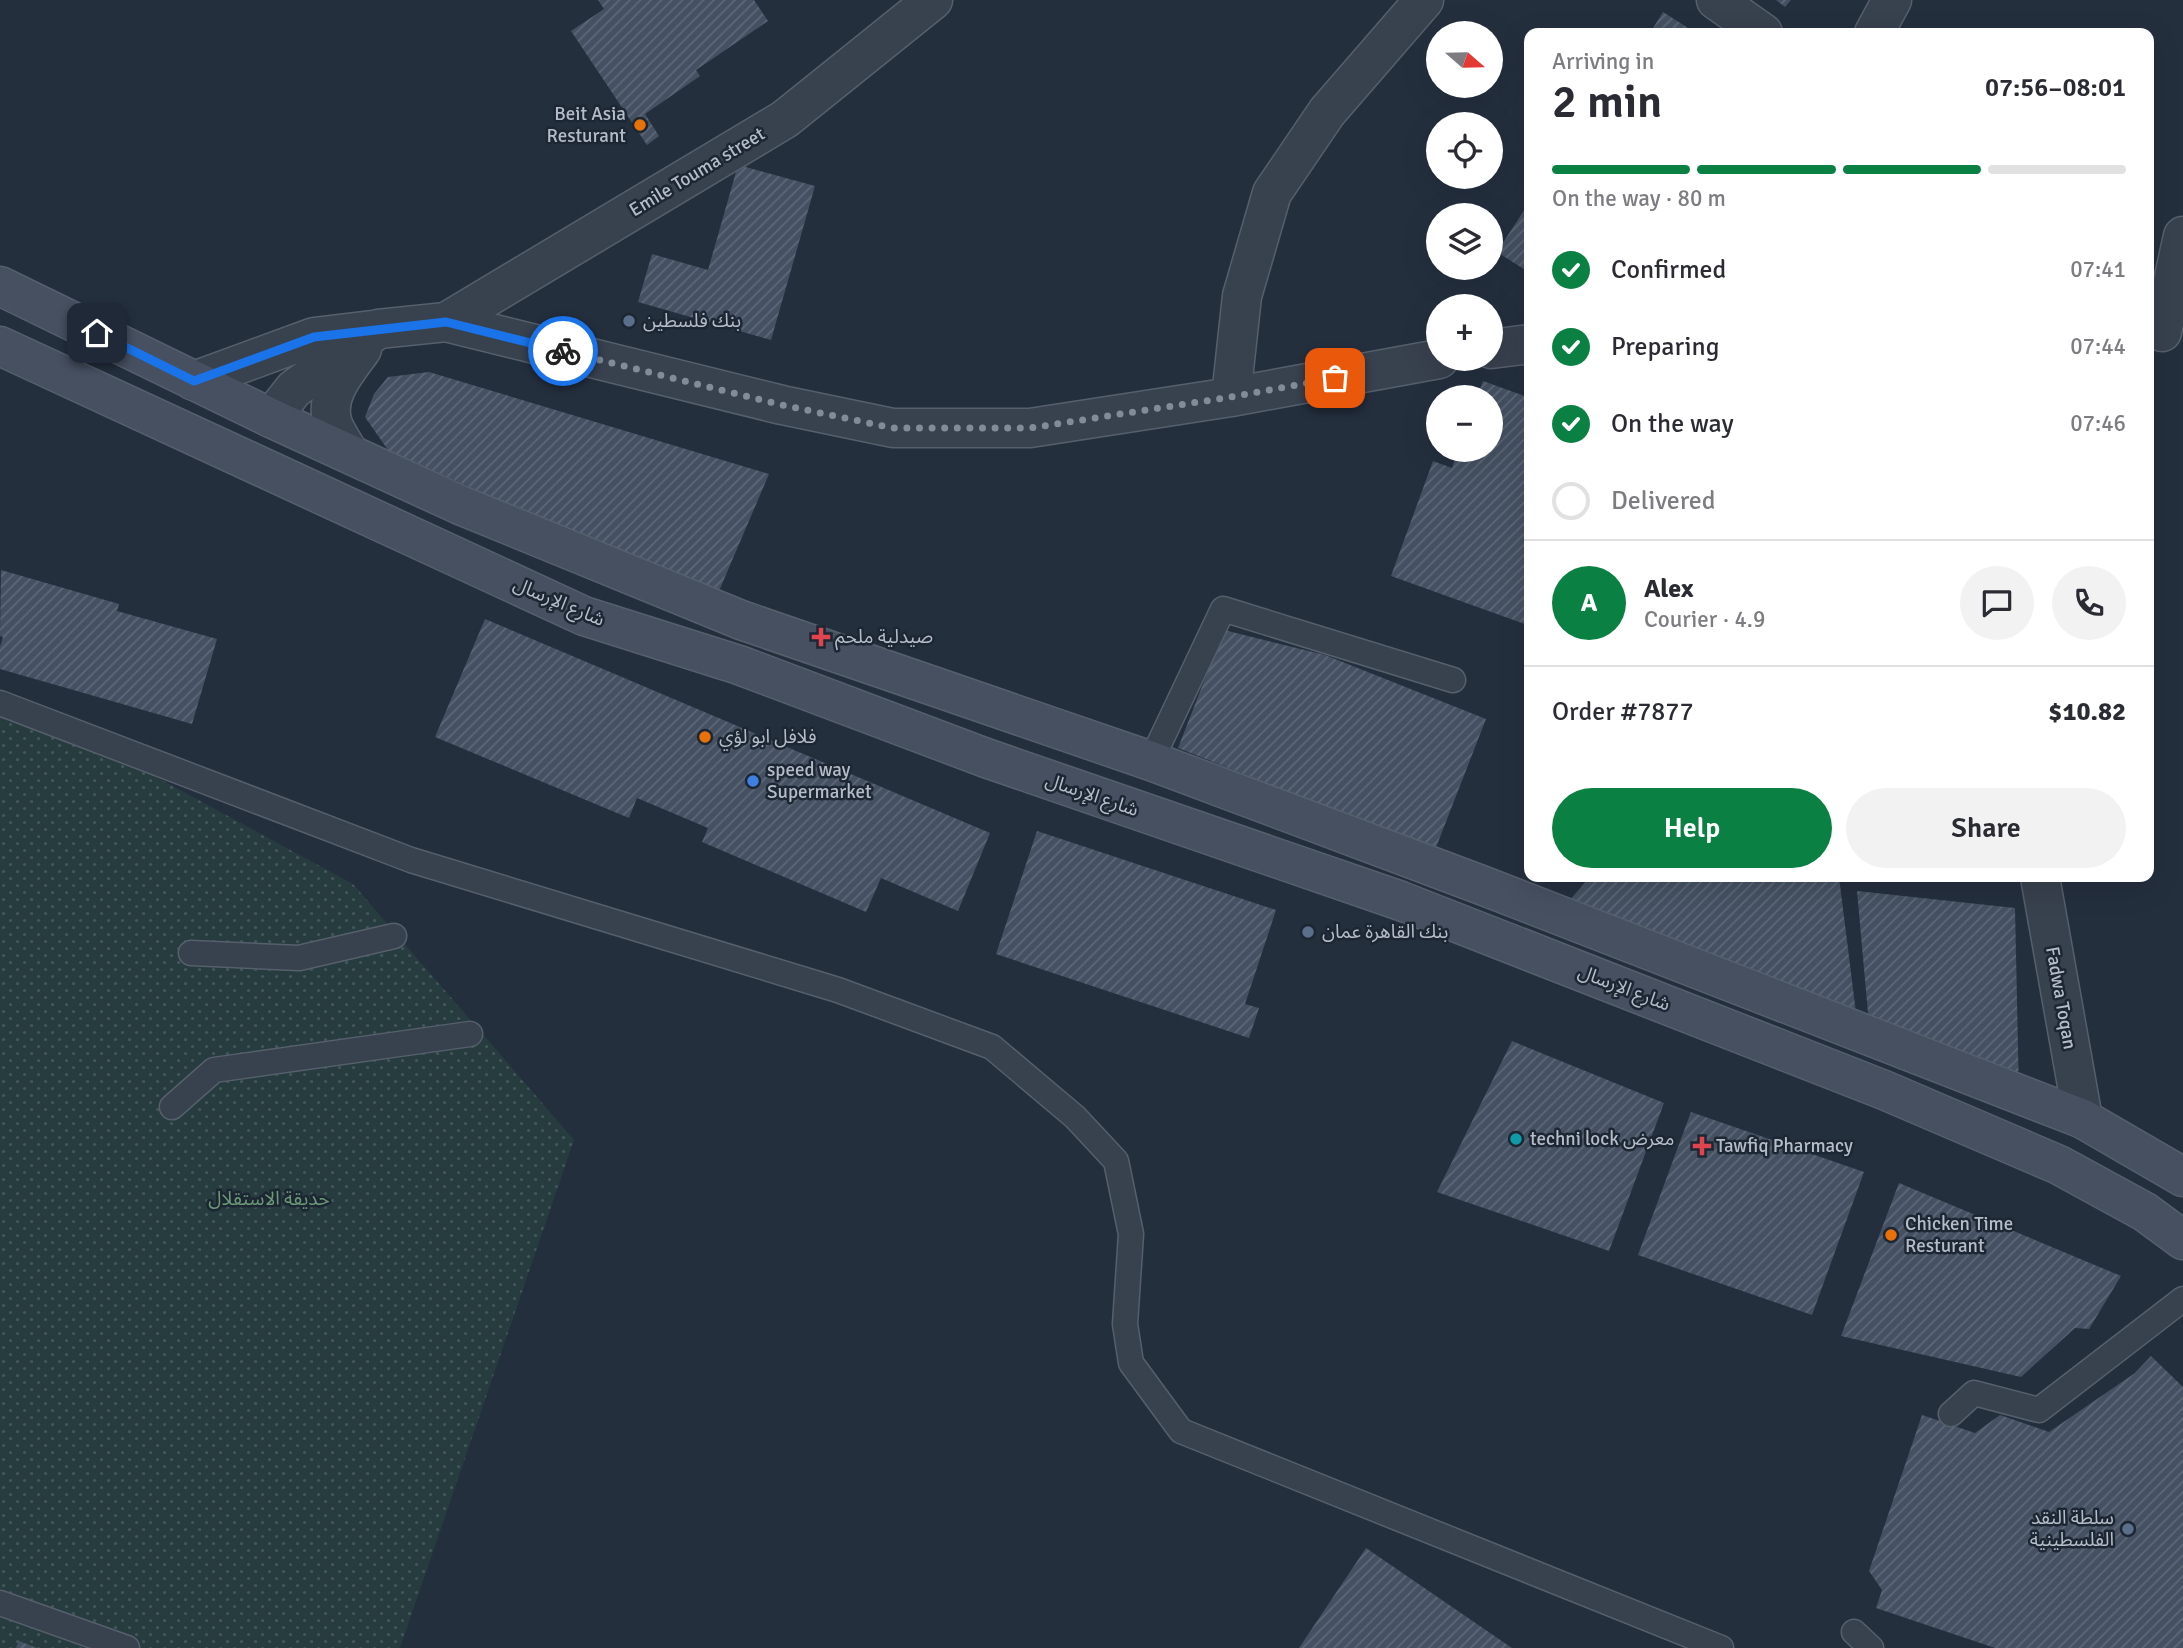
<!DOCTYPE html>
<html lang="en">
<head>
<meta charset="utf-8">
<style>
	body { margin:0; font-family:Signika,"Noto Sans Arabic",sans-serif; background:#f2f2f3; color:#2b2b33; height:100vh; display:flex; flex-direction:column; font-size:26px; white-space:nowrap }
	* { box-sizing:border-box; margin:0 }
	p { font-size:23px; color:#7c7c81 }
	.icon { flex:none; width:38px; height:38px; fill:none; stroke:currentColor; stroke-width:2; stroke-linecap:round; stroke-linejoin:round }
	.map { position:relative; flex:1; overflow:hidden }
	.side { position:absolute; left:1524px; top:28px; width:630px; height:854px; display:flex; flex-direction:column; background:#fff; border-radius:14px; box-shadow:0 7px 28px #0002 }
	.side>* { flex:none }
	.needle { width:46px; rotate:110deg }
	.controls { position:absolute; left:1426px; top:21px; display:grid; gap:14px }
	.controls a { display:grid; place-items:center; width:77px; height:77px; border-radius:50%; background:#fff; box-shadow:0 7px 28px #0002; font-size:35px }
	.pin { position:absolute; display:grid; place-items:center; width:60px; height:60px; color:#fff; margin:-30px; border-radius:14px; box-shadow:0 4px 10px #0006 }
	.courier { position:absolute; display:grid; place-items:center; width:70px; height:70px; margin:-35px; border:5px solid #1a73e8; border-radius:50%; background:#fff; color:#222; box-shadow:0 2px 9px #0007 }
	.headline em { font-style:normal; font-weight:600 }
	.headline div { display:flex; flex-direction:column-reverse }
	.headline { display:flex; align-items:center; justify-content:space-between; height:119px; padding:0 28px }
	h1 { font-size:46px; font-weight:600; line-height:52px }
	.bar { display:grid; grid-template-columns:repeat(4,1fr); gap:10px 7px; align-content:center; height:84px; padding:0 28px }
	.bar i { height:9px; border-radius:5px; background:#e1e1e2 }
	.bar .selected { background:#0b8043 }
	.bar p { grid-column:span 4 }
	.line { display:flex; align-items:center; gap:18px; padding:0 28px; border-top:2px solid #e1e1e2 }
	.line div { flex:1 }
	.round { display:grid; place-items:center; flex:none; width:74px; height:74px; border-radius:37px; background:#f2f2f3 }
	ol { padding:0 28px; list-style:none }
	li { display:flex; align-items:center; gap:21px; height:77px }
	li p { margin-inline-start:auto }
	li .icon { padding:7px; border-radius:50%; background:#0b8043; color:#fff; stroke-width:4 }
	li:last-child { color:#7c7c81 }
	li i { width:38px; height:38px; border:4px solid #e1e1e2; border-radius:50% }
	.action { display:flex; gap:14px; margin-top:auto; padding:14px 28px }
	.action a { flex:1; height:80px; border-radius:42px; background:#0b8043; color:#fff; font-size:28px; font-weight:600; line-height:80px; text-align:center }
	.action a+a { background:#f2f2f3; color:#2b2b33 }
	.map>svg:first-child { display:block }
	.grass { fill:url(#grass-dots) }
	.building { fill:url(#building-hatch) }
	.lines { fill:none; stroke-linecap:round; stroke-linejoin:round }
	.service-casing { stroke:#565f6c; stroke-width:27 }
	.minor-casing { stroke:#565f6c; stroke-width:41 }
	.secondary-casing { stroke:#565f6c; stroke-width:41 }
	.service { stroke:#38414e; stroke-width:24 }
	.minor { stroke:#38414e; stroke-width:38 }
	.secondary { stroke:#465061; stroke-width:38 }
	.done { stroke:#828b98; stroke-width:7; stroke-dasharray:0 12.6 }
	.route { stroke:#1a73e8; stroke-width:9 }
	.food-dot { fill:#e8710a; stroke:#1d2633; stroke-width:2.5 }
	.service-dot { fill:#5c6f8a; stroke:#1d2633; stroke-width:2.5 }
	.health-dot { fill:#e0444e; stroke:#1d2633; stroke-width:2.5 }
	.shop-dot { fill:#3f7fe0; stroke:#1d2633; stroke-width:2.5 }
	.culture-dot { fill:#0f9aa8; stroke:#1d2633; stroke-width:2.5 }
	.labels { text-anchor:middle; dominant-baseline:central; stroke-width:5; stroke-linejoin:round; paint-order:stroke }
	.poi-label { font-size:19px; fill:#b4bcc9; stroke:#1d2633; text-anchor:start }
	.street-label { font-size:19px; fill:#b4bcc9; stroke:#1d2633 }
	.park-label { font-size:19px; fill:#6b9a76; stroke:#1d2633 }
</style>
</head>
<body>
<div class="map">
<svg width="2183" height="1648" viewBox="0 0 2183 1648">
	<defs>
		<pattern id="grass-dots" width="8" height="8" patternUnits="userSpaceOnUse" patternTransform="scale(1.75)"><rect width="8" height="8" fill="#263c3f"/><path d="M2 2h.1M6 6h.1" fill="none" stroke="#435659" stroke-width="1.8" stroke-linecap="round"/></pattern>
		<pattern id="building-hatch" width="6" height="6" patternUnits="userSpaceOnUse" patternTransform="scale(1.75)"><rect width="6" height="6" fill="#455162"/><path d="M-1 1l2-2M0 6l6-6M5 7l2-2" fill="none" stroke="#5d6877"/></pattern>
	</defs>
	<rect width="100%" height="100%" fill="#242f3e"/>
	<!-- grass -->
	<path class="grass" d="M0,713l123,46 230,125 221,256 -174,508h-400z"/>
	<!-- building -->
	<path class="building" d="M598,0h156l14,21 -72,49 4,6 -55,38 14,22 -12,9 -76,-114 33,-22z
		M1776,0h15l-6,7z
		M1663,12l33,21h-46z
		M738,165l77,21 -44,154 -133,-38 14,-48 56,16z
		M1530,201v72l-33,-21z
		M429,372l340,102 -53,124 -328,-148 -23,-33 9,-23 14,-17z
		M1483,381l47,17v228l-139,-50 42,-115 19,7 6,-18h33v-53h-14z
		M1,570l118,34 -2,7 100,28 -25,85 -192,-55v-22l3,-10 -3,-1z
		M485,619l505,214 -32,78 -77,-33 -15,34 -164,-70 6,-14 -71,-30 -8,20 -194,-81z
		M1224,630l101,25 161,64 -51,131 -257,-102z
		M1037,831l239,79 -31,94 14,4 -10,30 -253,-84z
		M1590,877h249l18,144 -295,-112z
		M1857,891l158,17 4,187 -150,-71z
		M1512,1041l152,62 -55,148 -172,-59z
		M1691,1112l173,60 -52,143 -174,-60z
		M1899,1183l222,93 -32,53 -14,-1 -54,49 -180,-41z
		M2151,1356l32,31v261h-188l-119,-40 6,-18 -13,-19 53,-156 53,18 25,-18 49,17 86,-59z
		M1366,1548l146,100h-213z
		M19,1641l18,7h-21z"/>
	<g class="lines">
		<defs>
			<path id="service" d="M0,703l411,157 427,130 154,57 83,70 41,44 15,73 -6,90 6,39 50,68 540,217
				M1151,761l72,-152 230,71
				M191,953l108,5 95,-22
				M172,1107l42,-37 256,-36
				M1951,1414l23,-21 65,17 144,-111
				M0,1603l127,45
				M1854,1632l17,16"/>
			<path id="minor" d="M1716,0l47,33
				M1874,33l18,-33
				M446,322l339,-203 148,-119
				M2162,332l21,-96
				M1491,349l39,-5
				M194,381l120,-44 58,-7
				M1231,397l11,-101 30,-103 55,-81 97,-112
				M271,418l23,-29 84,-60 68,-7 336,83 111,23h137l201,-31 208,-38
				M349,453c-5,-9 -13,-20 -16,-29 -10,-28 14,-54 29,-75
				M2040,877l43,242"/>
			<path id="secondary" d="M0,286l271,132 189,87 281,115 410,141 333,125 599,233 100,58
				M0,346l584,270 155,49 247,93 415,143 483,189 175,75 86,47 38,28"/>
		</defs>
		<!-- service casing -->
		<use href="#service" class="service-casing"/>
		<!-- minor casing -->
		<use href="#minor" class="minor-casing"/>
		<!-- secondary casing -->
		<use href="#secondary" class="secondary-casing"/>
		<!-- service -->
		<use href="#service" class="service"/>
		<!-- minor -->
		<use href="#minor" class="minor"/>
		<!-- secondary -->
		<use href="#secondary" class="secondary"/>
	</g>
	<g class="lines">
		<!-- done -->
		<path class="done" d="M563,351l219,54 111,23h137l201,-31 104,-19"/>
		<!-- route -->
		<path class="route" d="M97,333l97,48 120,-44 132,-15 117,29"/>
	</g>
	<!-- markers -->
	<g class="food-dot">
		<circle cx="640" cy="125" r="7"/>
		<circle cx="705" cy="737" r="7"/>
		<circle cx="1891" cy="1235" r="7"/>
	</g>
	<g class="service-dot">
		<circle cx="629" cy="321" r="7"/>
		<circle cx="1308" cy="932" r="7"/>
		<circle cx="2128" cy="1529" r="7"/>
	</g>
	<g class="health-dot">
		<path d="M817.5 626.5h7v7h7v7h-7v7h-7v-7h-7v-7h7z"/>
		<path d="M1698.5 1135.5h7v7h7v7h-7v7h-7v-7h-7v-7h7z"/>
	</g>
	<circle class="shop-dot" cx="753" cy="781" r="7"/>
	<circle class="culture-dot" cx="1516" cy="1139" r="7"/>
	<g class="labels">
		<!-- poi labels -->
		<g class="poi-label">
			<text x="626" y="114" text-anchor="end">Beit Asia<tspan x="626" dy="22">Resturant</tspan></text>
			<text x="643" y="321">بنك فلسطين</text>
			<text x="835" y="637">صيدلية ملحم</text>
			<text x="719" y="737">فلافل ابو لؤي</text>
			<text x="767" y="770">speed way<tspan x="767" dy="22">Supermarket</tspan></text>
			<text x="1322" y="932">بنك القاهرة عمان</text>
			<text x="1530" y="1139">techni lock معرض</text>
			<text x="1716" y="1146">Tawfiq Pharmacy</text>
			<text x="1905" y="1224">Chicken Time<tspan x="1905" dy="22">Resturant</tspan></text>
			<text x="2114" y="1518" text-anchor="end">سلطة النقد<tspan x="2114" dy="22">الفلسطينية</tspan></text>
		</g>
		<!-- street labels -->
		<g class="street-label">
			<text transform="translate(697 172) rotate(-31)">Emile Touma street</text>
			<text transform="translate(559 602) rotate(23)">شارع الإرسال</text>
			<text transform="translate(1092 795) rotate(19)">شارع الإرسال</text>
			<text transform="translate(1624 988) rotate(21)">شارع الإرسال</text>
			<text transform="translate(2061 998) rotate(80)">Fadwa Toqan</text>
		</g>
		<!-- park labels -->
		<g class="park-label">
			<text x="269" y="1199">حديقة الاستقلال</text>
		</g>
	</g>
</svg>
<div class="controls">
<a><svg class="needle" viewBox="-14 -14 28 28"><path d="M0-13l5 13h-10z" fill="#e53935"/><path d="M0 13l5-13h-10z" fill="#7c7c81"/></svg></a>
<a><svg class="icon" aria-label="locate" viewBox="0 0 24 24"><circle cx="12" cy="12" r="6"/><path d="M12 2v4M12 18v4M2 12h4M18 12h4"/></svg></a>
<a><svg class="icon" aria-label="layers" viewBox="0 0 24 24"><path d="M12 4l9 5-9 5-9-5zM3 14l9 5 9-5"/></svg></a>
<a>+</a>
<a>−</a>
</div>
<div class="pin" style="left:1335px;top:378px;background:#ea580c"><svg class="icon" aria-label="bag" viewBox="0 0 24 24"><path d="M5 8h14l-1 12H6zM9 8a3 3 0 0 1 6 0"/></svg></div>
<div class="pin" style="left:97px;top:333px;background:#1f2937"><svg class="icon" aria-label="home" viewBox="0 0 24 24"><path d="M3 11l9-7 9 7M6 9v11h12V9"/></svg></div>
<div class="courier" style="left:563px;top:351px"><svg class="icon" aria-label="bike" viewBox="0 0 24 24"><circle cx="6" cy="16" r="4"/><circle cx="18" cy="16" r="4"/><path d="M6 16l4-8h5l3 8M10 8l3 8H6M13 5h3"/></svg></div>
<section class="side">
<div class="headline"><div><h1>2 min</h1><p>Arriving in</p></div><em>07:56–08:01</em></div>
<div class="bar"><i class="selected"></i><i class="selected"></i><i class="selected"></i><i></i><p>On the way · 80 m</p></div>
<ol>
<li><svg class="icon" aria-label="check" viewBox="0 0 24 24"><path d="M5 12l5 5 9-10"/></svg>Confirmed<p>07:41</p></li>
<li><svg class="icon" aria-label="check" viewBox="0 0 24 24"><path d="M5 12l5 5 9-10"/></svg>Preparing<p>07:44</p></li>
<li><svg class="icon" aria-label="check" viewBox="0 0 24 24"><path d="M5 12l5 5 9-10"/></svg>On the way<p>07:46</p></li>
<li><i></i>Delivered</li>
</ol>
<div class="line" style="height:126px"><b class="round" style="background:#0b8043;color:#fff">A</b><div><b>Alex</b><p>Courier · 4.9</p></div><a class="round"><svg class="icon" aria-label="chat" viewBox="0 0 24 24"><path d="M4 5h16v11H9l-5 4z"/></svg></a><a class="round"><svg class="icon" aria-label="phone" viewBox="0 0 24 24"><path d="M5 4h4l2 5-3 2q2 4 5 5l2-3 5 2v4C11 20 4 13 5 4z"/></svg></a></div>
<div class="line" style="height:91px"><div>Order #7877</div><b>$10.82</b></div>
<div class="action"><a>Help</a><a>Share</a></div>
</section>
</div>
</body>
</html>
